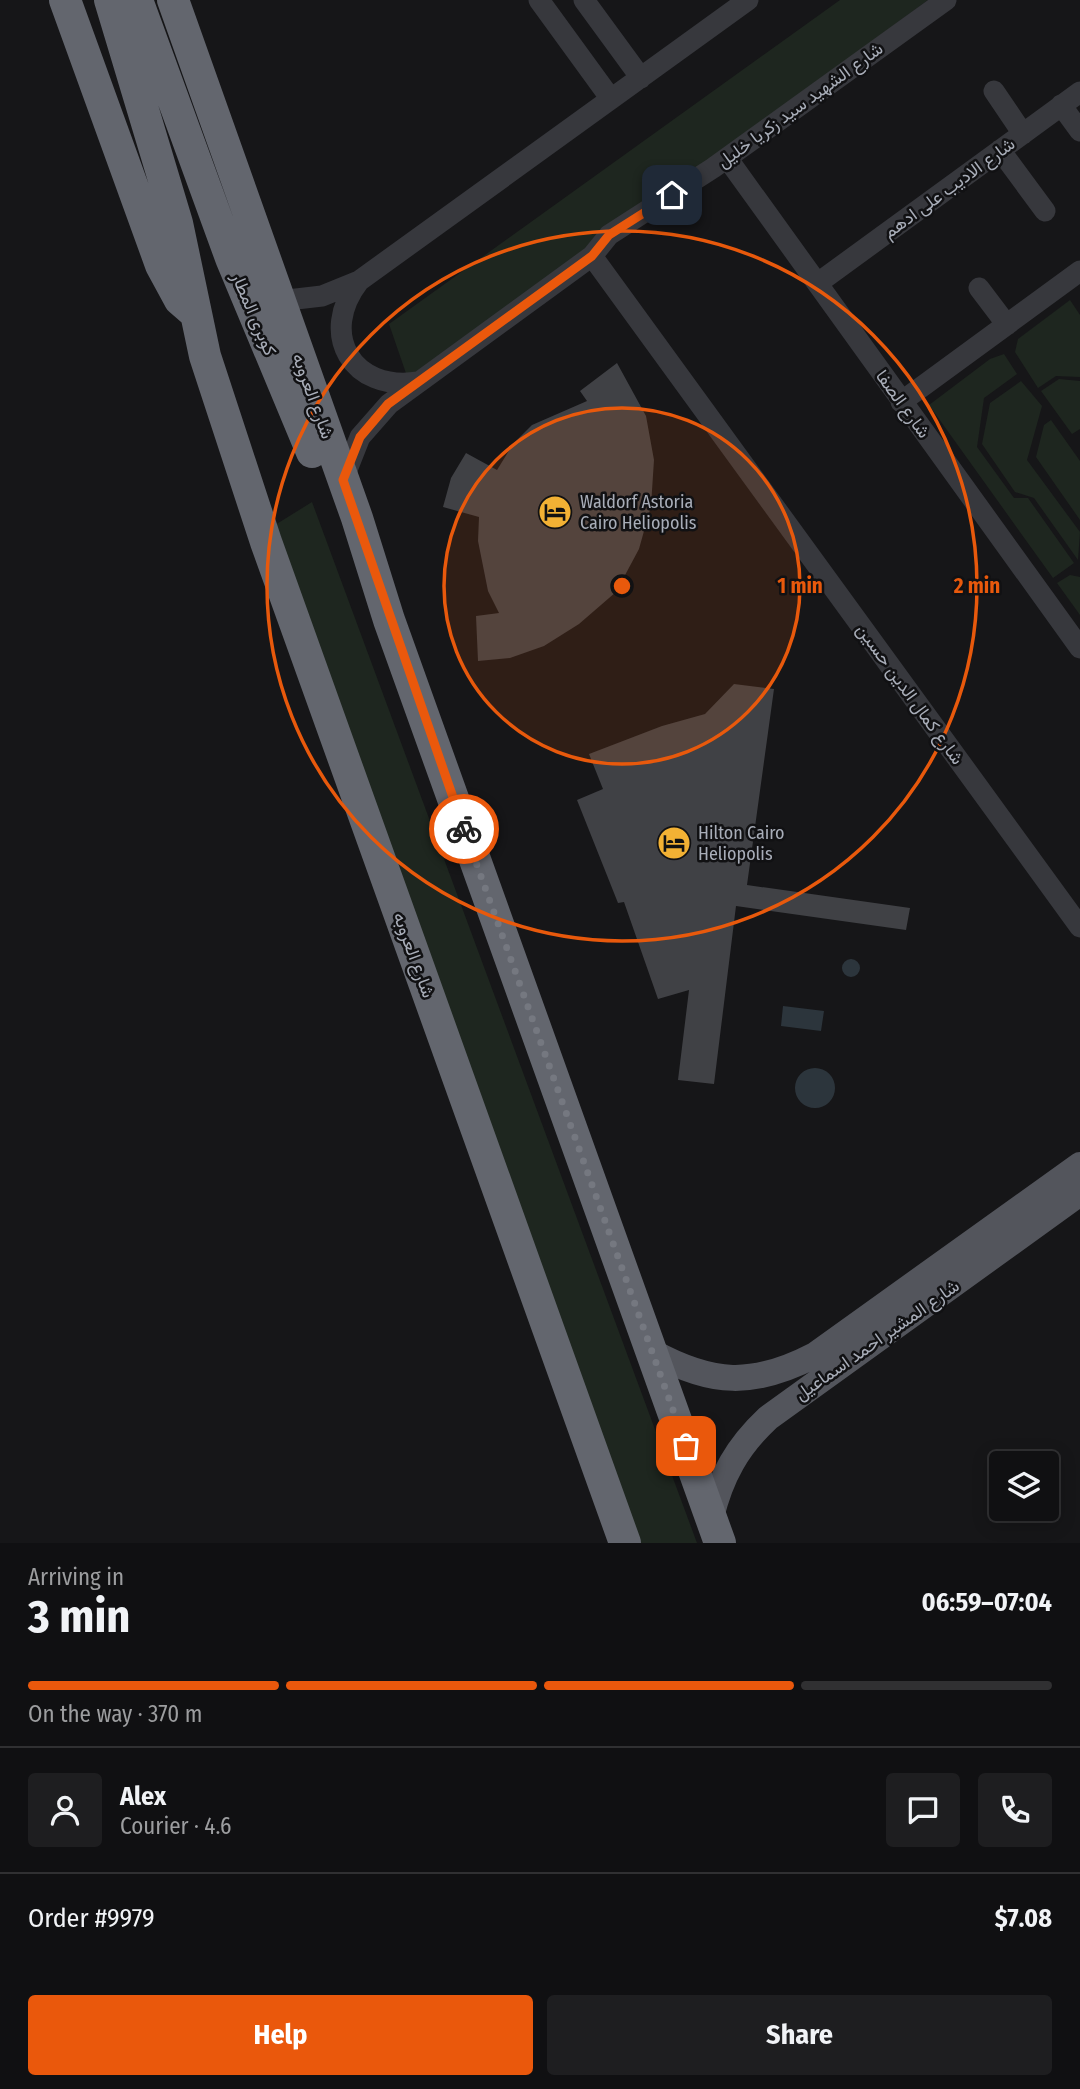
<!DOCTYPE html>
<html lang="en">
<head>
<meta charset="utf-8">
<style>
	body { margin:0; font-family:"Fira Sans Condensed",Vazirmatn,sans-serif; background:#1e1e20; color:#f1f3f6; height:100vh; display:flex; flex-direction:column; font-size:26px; white-space:nowrap }
	* { box-sizing:border-box; margin:0 }
	p { font-size:23px; color:#9c9d9f }
	.icon { flex:none; width:38px; height:38px; fill:none; stroke:currentColor; stroke-width:2; stroke-linecap:round; stroke-linejoin:round }
	.map { position:relative; height:1543px; overflow:hidden }
	.details { display:flex; flex-direction:column; background:#101012; flex:1 }
	.details>* { flex:none }
	.controls { position:absolute; left:989px; top:1451px; display:grid; gap:14px }
	.controls a { display:grid; place-items:center; width:70px; height:70px; border-radius:7px; background:#101012; box-shadow:0 4px 18px #0003,0 0 0 2px #303032; font-size:35px }
	.pin { position:absolute; display:grid; place-items:center; width:60px; height:60px; color:#fff; margin:-30px; border-radius:14px; box-shadow:0 4px 10px #0006 }
	.courier { position:absolute; display:grid; place-items:center; width:70px; height:70px; margin:-35px; border:5px solid #ea580c; border-radius:50%; background:#fff; color:#222; box-shadow:0 2px 9px #0007 }
	.head em { font-style:normal; font-weight:700 }
	.head div { display:flex; flex-direction:column-reverse }
	.head { display:flex; align-items:center; justify-content:space-between; height:119px; padding:0 28px }
	h1 { font-size:46px; font-weight:700; line-height:52px }
	.bar { display:grid; grid-template-columns:repeat(4,1fr); gap:10px 7px; align-content:center; height:84px; padding:0 28px }
	.bar i { height:9px; border-radius:5px; background:#303032 }
	.bar .on { background:#ea580c }
	.bar p { grid-column:span 4 }
	.line { display:flex; align-items:center; gap:18px; padding:0 28px; border-top:2px solid #303032 }
	.line div { flex:1 }
	.round { display:grid; place-items:center; flex:none; width:74px; height:74px; border-radius:7px; background:#1e1e20 }
	.primary-button { display:flex; gap:14px; margin-top:auto; padding:14px 28px }
	.primary-button a { flex:1; height:80px; border-radius:7px; background:#ea580c; color:#fff; font-size:28px; font-weight:700; line-height:80px; text-align:center }
	.primary-button a+a { background:#1e1e20; color:#f1f3f6 }
	.map>svg:first-child { display:block }
	.green { fill:#1e261f }
	.water { fill:#2c353c }
	.building { fill:#404145 }
	.lines { fill:none; stroke-linecap:round; stroke-linejoin:round }
	.minor { stroke:#37383d; stroke-width:21 }
	.major { stroke:#53555c; stroke-width:26 }
	.highway { stroke:#63666e; stroke-width:32 }
	.done { stroke:#757880; stroke-width:7; stroke-dasharray:0 12.6 }
	.route { stroke:#ea580c; stroke-width:9 }
	.ring { fill:none; stroke:#e8590c; stroke-width:3.5 }
	.labels { text-anchor:middle; dominant-baseline:central; stroke-width:5; stroke-linejoin:round; paint-order:stroke }
	.street-label { font-size:18px; fill:#a8adb8; stroke:#111113 }
	.poi-label { font-size:18px; fill:#a8adb8; stroke:#111113; text-anchor:start }
	.centre { fill:#e8590c; stroke:#111113; stroke-width:3.5 }
	.ring-label { font-size:21px; text-anchor:middle; font-weight:bold; fill:#e8590c; stroke:#111113; stroke-width:5; stroke-linejoin:round; paint-order:stroke }
</style>
</head>
<body>
<div class="map">
<svg width="1080" height="1543" viewBox="0 0 1080 1543">
	<rect width="100%" height="100%" fill="#161618"/>
	<!-- green -->
	<path class="green" d="M840,0h88l-519,382 -20,-58z
		M1070,300l10,15v62l-24,-1 -18,12 -23,-36 3,-13z
		M1004,354l13,20 -33,24 -7,49 37,51h14l46,65 -21,15 -124,-173 61,-46z
		M1059,379l21,2v48l-8,5 -31,-43z
		M1021,381l21,25 -15,54 53,72 -2,28 -44,-62 -19,-6 -33,-48 8,-41z
		M1051,420l29,41v59l-44,-63 8,-32z
		M312,502l385,1041h-62l-360,-1018z
		M1070,575l10,2v38l-23,-32z"/>
	<!-- water -->
	<path class="water" d="M842 968a9 9 0 1 1 18 0a9 9 0 1 1-18 0Z
		M783,1006l41,5 -3,20 -40,-5z
		M795 1088a20 20 0 1 1 40 0a20 20 0 1 1-40 0Z"/>
	<!-- building -->
	<path class="building" d="M617,363l29,53 8,44 -3,46 -12,43 -23,43 -37,32 -35,22 -34,12 -32,3 -2,-45 23,-3 -11,-22 -10,-50 1,-24 -36,-10 8,-29 15,-25 31,17 16,-26 19,-19 55,-24 -7,-10z
		M734,684l40,5 -27,196 163,23 -4,22 -170,-24 -22,178 -36,-4 11,-90 -31,9 -34,-97 -6,1 -41,-103 26,-11 -14,-35 73,-28 43,-12z"/>
	<g class="lines">
		<!-- minor -->
		<path class="minor" d="M539,0l72,99
			M584,0l57,78
			M994,91l29,43
			M1061,105l19,26
			M1000,150l45,61
			M727,158l353,490
			M592,256l488,671
			M359,281c-41,53 -7,111 59,101
			M818,283l262,-191
			M979,288l28,37
			M279,301l43,-5 37,-15 389,-281
			M901,402l179,-131
			M343,480l17,-43 29,-33 203,-148 17,-21 104,-67 233,-168"/>
		<!-- major -->
		<path class="major" d="M652,1352c60,33 101,35 163,3l265,-190
			M711,1517c10,-41 26,-70 57,-99l312,-225"/>
		<!-- highway -->
		<path class="highway" d="M65,0l96,265 19,35 15,13
			M110,0l67,223 28,133 61,186 359,1001
			M137,0l94,258 81,194
			M173,0l184,518 32,102 331,923"/>
	</g>
	<g class="lines">
		<!-- done -->
		<path class="done" d="M464,829l222,617"/>
		<!-- route -->
		<path class="route" d="M464,829l-121,-349 17,-43 28,-33 204,-148 17,-21 63,-40"/>
	</g>
	<!-- distance rings -->
	<circle cx="622" cy="586" r="178" fill="#e8590c" fill-opacity=".12"/>
	<g class="ring">
		<circle cx="622" cy="586" r="178"/>
		<circle cx="622" cy="586" r="355"/>
	</g>
	<!-- icons -->
	<defs>
		<symbol id="hotel-disc" viewBox="-11 -11 22 22"><circle r="9.5" fill="#f2b134" stroke="#111113"/><path d="M-6-4.5h1.5V1H6V5H4.5V3h-9V5H-6ZM-4 0a1.8 1.8 0 1 1 3.6 0ZM.5 0V-2.5h3Q6-2.5 6 0Z" fill="#111"/></symbol>
	</defs>
	<g fill-rule="evenodd">
		<use href="#hotel-disc" x="536" y="493" width="38" height="38"/>
		<use href="#hotel-disc" x="655" y="824" width="38" height="38"/>
	</g>
	<g class="labels">
		<!-- street labels -->
		<g class="street-label">
			<text transform="translate(800 105) rotate(-36)">شارع الشهيد سيد زكريا خليل</text>
			<text transform="translate(949 188) rotate(-36)">شارع الاديب على ادهم</text>
			<text transform="translate(254 314) rotate(67)">كوبرى المطار</text>
			<text transform="translate(313 396) rotate(70)">شارع العروبه</text>
			<text transform="translate(903 404) rotate(54)">شارع الصفا</text>
			<text transform="translate(910 694) rotate(54)">شارع كمال الدين حسين</text>
			<text transform="translate(414 955) rotate(70)">شارع العروبه</text>
			<text transform="translate(877 1340) rotate(-35)">شارع المشير احمد اسماعيل</text>
		</g>
		<!-- poi labels -->
		<g class="poi-label">
			<text x="580" y="502">Waldorf Astoria<tspan x="580" dy="21">Cairo Heliopolis</tspan></text>
			<text x="698" y="833">Hilton Cairo<tspan x="698" dy="21">Heliopolis</tspan></text>
		</g>
	</g>
	<circle cx="622" cy="586" r="10" class="centre"/>
	<g class="ring-label">
		<text x="800" y="593">1 min</text>
		<text x="977" y="593">2 min</text>
	</g>
</svg>
<div class="controls">
<a><svg class="icon" aria-label="layers" viewBox="0 0 24 24"><path d="M12 4l9 5-9 5-9-5zM3 14l9 5 9-5"/></svg></a>
</div>
<div class="pin" style="left:686px;top:1446px;background:#ea580c"><svg class="icon" aria-label="bag" viewBox="0 0 24 24"><path d="M5 8h14l-1 12H6zM9 8a3 3 0 0 1 6 0"/></svg></div>
<div class="pin" style="left:672px;top:195px;background:#1f2937"><svg class="icon" aria-label="home" viewBox="0 0 24 24"><path d="M3 11l9-7 9 7M6 9v11h12V9"/></svg></div>
<div class="courier" style="left:464px;top:829px"><svg class="icon" aria-label="bike" viewBox="0 0 24 24"><circle cx="6" cy="16" r="4"/><circle cx="18" cy="16" r="4"/><path d="M6 16l4-8h5l3 8M10 8l3 8H6M13 5h3"/></svg></div>
</div>
<section class="details">
<div class="head"><div><h1>3 min</h1><p>Arriving in</p></div><em>06:59–07:04</em></div>
<div class="bar"><i class="on"></i><i class="on"></i><i class="on"></i><i></i><p>On the way · 370 m</p></div>
<div class="line" style="height:126px"><a class="round"><svg class="icon" aria-label="person" viewBox="0 0 24 24"><circle cx="12" cy="8" r="4"/><path d="M4 21q1-7 8-7t8 7"/></svg></a><div><b>Alex</b><p>Courier · 4.6</p></div><a class="round"><svg class="icon" aria-label="chat" viewBox="0 0 24 24"><path d="M4 5h16v11H9l-5 4z"/></svg></a><a class="round"><svg class="icon" aria-label="phone" viewBox="0 0 24 24"><path d="M5 4h4l2 5-3 2q2 4 5 5l2-3 5 2v4C11 20 4 13 5 4z"/></svg></a></div>
<div class="line" style="height:91px"><div>Order #9979</div><b>$7.08</b></div>
<div class="primary-button"><a>Help</a><a>Share</a></div>
</section>
</body>
</html>
